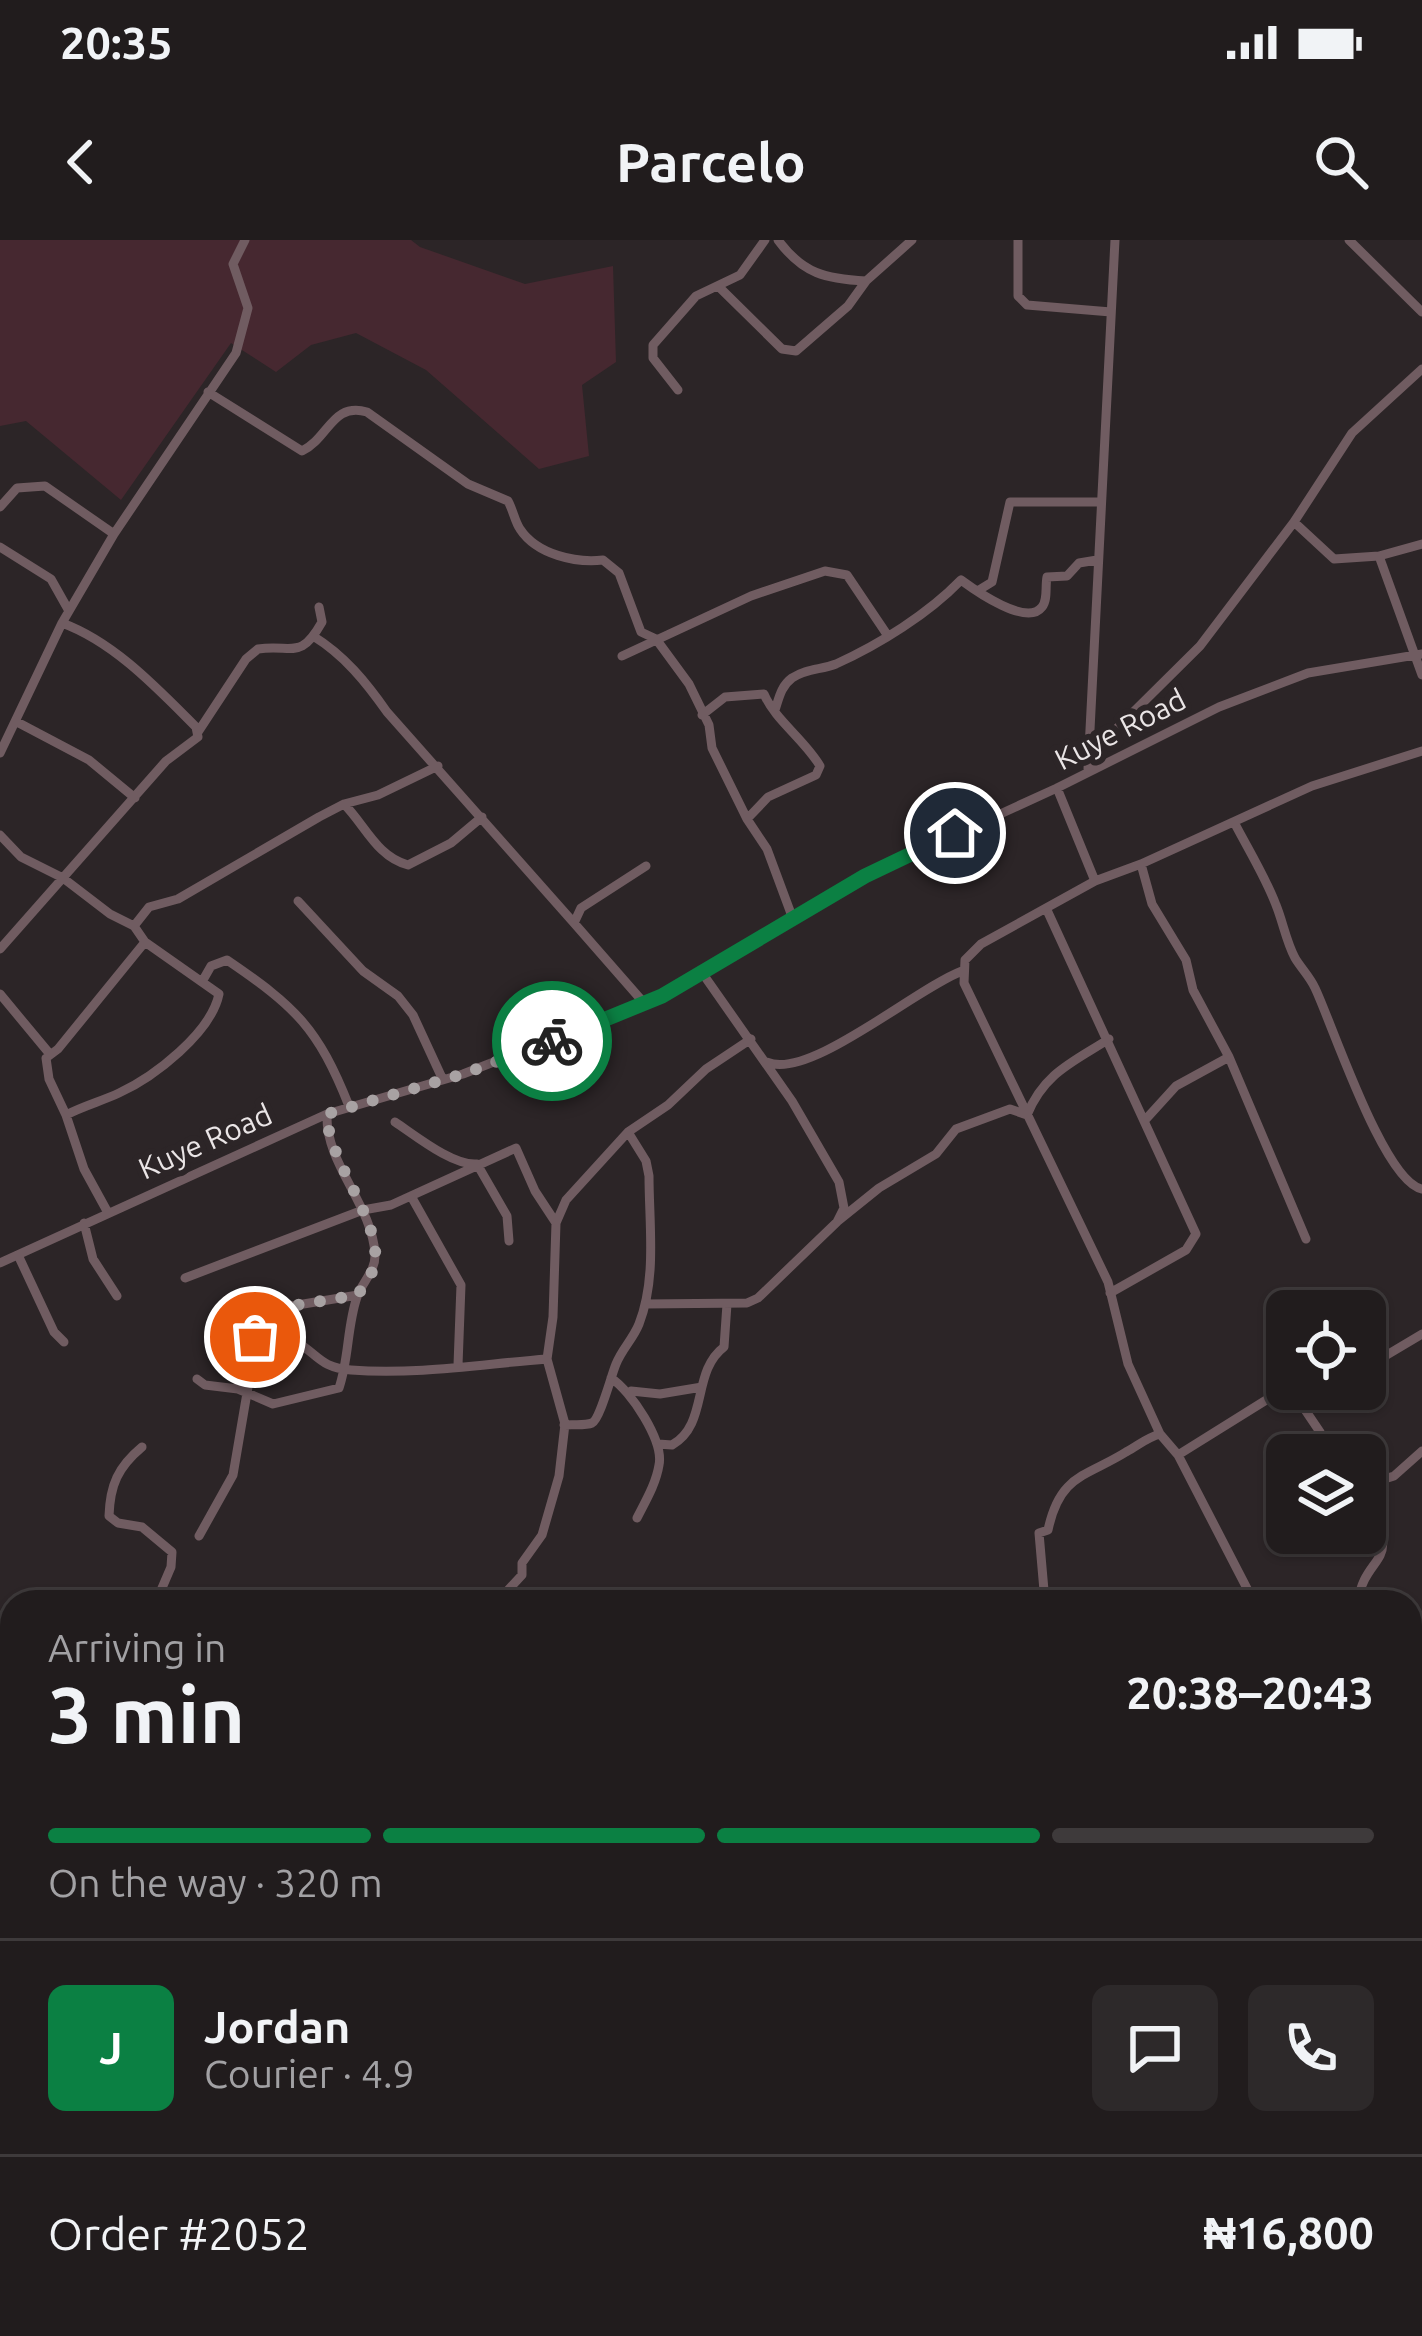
<!DOCTYPE html>
<html lang="en">
<head>
<meta charset="utf-8">
<style>
	body { margin:0; font-family:Ubuntu,sans-serif; background:#2d292a; color:#f1f3f6; height:100vh; display:flex; flex-direction:column; font-size:45px; white-space:nowrap }
	* { box-sizing:border-box; margin:0 }
	p { font-size:39px; color:#a2a1a4 }
	.icon { flex:none; width:66px; height:66px; fill:none; stroke:currentColor; stroke-width:2; stroke-linecap:round; stroke-linejoin:round }
	.map { position:relative; flex:1; overflow:hidden }
	.side { position:absolute; left:0px; top:1350px; width:1422px; height:747px; display:flex; flex-direction:column; background:#211c1d; border-radius:36px 36px 0 0; box-shadow:0 3px 9px #0004,0 0 0 3px #3e3a3b }
	.side>* { flex:none }
	.tools { position:absolute; left:1266px; top:1050px; display:grid; gap:24px }
	.tools a { display:grid; place-items:center; width:120px; height:120px; border-radius:18px; background:#211c1d; box-shadow:0 3px 9px #0004,0 0 0 3px #3e3a3b; font-size:60px }
	.pin { position:absolute; display:grid; place-items:center; width:102px; height:102px; color:#fff; margin:-51px; border:6px solid #fff; border-radius:50%; box-shadow:0 3px 12px #0007 }
	.courier { position:absolute; display:grid; place-items:center; width:120px; height:120px; margin:-60px; border:9px solid #0b8043; border-radius:50%; background:#fff; color:#222; box-shadow:0 3px 15px #0007 }
	.overview em { font-style:normal; font-weight:700 }
	.overview div { display:flex; flex-direction:column-reverse }
	.overview { display:flex; align-items:center; justify-content:space-between; height:204px; padding:0 48px }
	h1 { font-size:78px; font-weight:700; line-height:90px }
	.bar { display:grid; grid-template-columns:repeat(4,1fr); gap:18px 12px; align-content:center; height:144px; padding:0 48px }
	.bar i { height:15px; border-radius:9px; background:#3e3a3b }
	.bar .active { background:#0b8043 }
	.bar p { grid-column:span 4 }
	.line { display:flex; align-items:center; gap:30px; padding:0 48px; border-top:3px solid #3e3a3b }
	.line div { flex:1 }
	.round { display:grid; place-items:center; flex:none; width:126px; height:126px; border-radius:18px; background:#2d292a }
	.status { display:flex; justify-content:space-between; align-items:center; height:84px; padding:0 60px; background:#211c1d; direction:ltr }
	.status svg { height:33px; fill:currentColor }
	header { display:flex; justify-content:space-between; align-items:center; height:156px; padding:0 48px; background:#211c1d; font-size:54px; font-weight:700 }
	.map>svg:first-child { display:block }
	.green { fill:#462830 }
	.lines { fill:none; stroke-linecap:round; stroke-linejoin:round }
	.minor { stroke:#705c61; stroke-width:9 }
	.done { stroke:#a8a2a3; stroke-width:12; stroke-dasharray:0 21.6 }
	.route { stroke:#0b8043; stroke-width:15 }
	.labels { text-anchor:middle; dominant-baseline:central; stroke-width:12; stroke-linejoin:round; paint-order:stroke }
	.street-label { font-size:30px; fill:#eae5e6; stroke:#2c2527 }
</style>
</head>
<body>
<div class="status"><b>20:35</b><svg viewBox="0 0 49 12"><path d="M0 12V9h3v3zM5 12V6h3v6zM10 12V3h3v9zM15 12V0h3v12zM26 1h20v11H26zM47 4h2v5h-2z"/></svg></div>
<header><svg class="icon" aria-label="back" viewBox="0 0 24 24"><path d="M15 5l-7 7 7 7"/></svg>Parcelo<svg class="icon" aria-label="search" viewBox="0 0 24 24"><circle cx="10" cy="10" r="6"/><path d="M15 15l6 6"/></svg></header>
<div class="map">
<svg width="1422" height="2096" viewBox="0 0 1422 2096">
	<rect width="100%" height="100%" fill="#2c2527"/>
	<!-- green -->
	<path class="green" d="M0,0h411l9,7 105,37 88,-18 3,96 -34,23 7,71 -50,13 -113,-99 -70,-37 -45,12 -35,27 -45,-29 -110,157 -95,-79 -26,5z"/>
	<g class="lines">
		<!-- minor -->
		<path class="minor" d="M778,0c25,34 48,39 88,41
			M1018,0v56l9,9 84,7
			M1349,0l73,72
			M718,46l64,63 14,2 52,-45 18,-25 46,-41
			M678,150l-25,-32v-13l43,-49 44,-21 25,-35
			M208,152l94,59c27,-13 30,-49 65,-39l101,72 40,17c5,9 7,21 12,28 17,26 56,34 83,31l16,13 22,59 15,7 33,45 20,41 3,23 35,71 20,30 26,70
			M0,267l17,-19 28,-2 69,48
			M1294,282l40,37 45,-3 43,-12
			M0,307l51,32 18,32
			M1379,316l43,119
			M979,350l13,-8 18,-80h90
			M313,396c31,19 53,46 74,76l187,211
			M622,416l129,-60 74,-25 22,4 41,61
			M775,470c4,-12 6,-24 17,-32 15,-10 29,-8 44,-14 44,-20 92,-50 125,-84 15,11 66,47 81,27 6,-7 3,-21 5,-30l20,-1 12,-13 18,-3
			M702,475l23,-18 39,-3c11,26 41,46 56,72l-4,9 -48,22 -21,22
			M17,482l72,38 46,38
			M198,492l48,-73 12,-10c35,-5 42,12 64,-27l-3,-15
			M0,513l62,-130 52,-89 122,-181 12,-45 -15,-44 12,-24
			M1089,516l111,-110 94,-124 58,-89 70,-64
			M1088,529l27,-529
			M1057,548l38,93
			M344,564c21,21 33,53 64,61l43,-22 31,-26
			M1234,582c14,27 31,54 42,83 7,17 10,36 19,53 6,10 15,19 20,30 18,38 69,194 107,201
			M0,595l21,22 42,21 47,36 24,12 11,16 74,52c-8,39 -65,83 -100,99 -17,8 -36,13 -53,22l18,54 23,42
			M1141,624l11,40 34,56 7,30 36,67 77,182
			M298,661l65,70 35,25 15,19 30,65
			M1046,668l150,326 -10,16 -76,43
			M134,686l15,-19 29,-8 141,-82 25,-13 34,-9 60,-29
			M0,709l166,-188 32,-24 -2,-10c-39,-39 -82,-85 -134,-104
			M203,740l8,-14 16,-6c69,47 91,68 122,146
			M0,754l49,59
			M644,763l-70,-80 7,-15 65,-42
			M767,822c41,19 148,-73 195,-91
			M66,875l-17,-36 -3,-21 12,-9 87,-107
			M1146,879l30,-33 53,-29
			M395,882c21,14 58,44 82,42l30,52 2,25
			M411,956l50,89 -3,80
			M838,981l41,-33 57,-34 20,-25 54,-20 17,6c17,-42 46,-53 82,-76
			M84,983l9,36 24,37
			M18,1015l36,77 10,10
			M0,1023l327,-149 136,-40 199,-78 203,-120 192,-88 162,-81 89,-34 114,-19
			M185,1038l178,-68 28,-5 125,-57 19,43 21,32
			M645,1064l102,-1 11,-5 79,-76 7,-14 -5,-26 -47,-81 -89,-127
			M212,1103c24,-4 61,-13 83,-2 23,13 25,27 56,29 66,5 131,-6 196,-11
			M1365,1128l57,-34
			M611,1138c20,13 53,63 48,87 -3,19 -14,37 -22,53
			M197,1139l8,6 33,4 35,15 66,-16c10,-29 8,-62 18,-91 5,-15 19,-26 18,-43 -3,-50 -50,-90 -48,-140
			M1291,1149l29,43 10,23
			M631,1151l29,3 42,-7
			M564,1185c8,-1 21,1 28,-2 8,-4 19,-47 24,-59 6,-15 17,-25 23,-40 18,-46 10,-100 10,-148l-3,-15 -18,-29
			M658,1204l14,1c37,-21 19,-73 52,-98l3,-43
			M142,1207c-24,20 -32,38 -33,69l9,7 24,4 30,25 -1,15 -15,35
			M1178,1215l109,-68
			M1365,1251l10,-9 19,-6 28,-25
			M199,1296l34,-61 28,-164 97,-16
			M182,1362l29,-8 16,8
			M497,1362l25,-27v-12l20,-28 17,-59 6,-52 -18,-65 6,-42 3,-94 10,-23 62,-68 40,-27 38,-36 45,-30
			M1045,1362l-6,-69 9,-3c12,-56 38,-53 78,-78 13,-7 20,-14 34,-18
			M1254,1362l-76,-147 -18,-21 -32,-70 -20,-82 -144,-299 1,-23 16,-16 114,-63 46,-17 171,-78 110,-35
			M1358,1362c6,-49 48,-38 7,-98
			M1410,1464l12,-6
			M0,1567l12,-16
			M1410,1579l12,-13
			M1410,1619l12,17
			M0,1732l12,-10
			M1410,1747l12,17
			M1410,1870l12,-5
			M1410,1886l12,42
			M0,1889l12,16
			M0,1930l12,-16
			M1410,2074l12,-13
			M284,2085l10,11
			M416,2085l12,11
			M1159,2085l3,11
			M1271,2085l4,11
			M1372,2085l4,11
			M201,2096l13,-11
			M475,2096l9,-11
			M606,2096l1,-1
			M729,2096l6,-11
			M841,2096l24,-11
			M1107,2096l25,-11
			M1390,2096l8,-11"/>
	</g>
	<g class="lines">
		<!-- done -->
		<path class="done" d="M255,1097l6,-26 97,-16c4,-8 11,-17 15,-25 15,-42 -47,-110 -46,-156l136,-40 89,-33"/>
		<!-- route -->
		<path class="route" d="M552,801l110,-45 203,-120 90,-43"/>
	</g>
	<g class="labels">
		<!-- street labels -->
		<g class="street-label">
			<text transform="translate(1120 489) rotate(-27)">Kuye Road</text>
			<text transform="translate(205 901) rotate(-24)">Kuye Road</text>
		</g>
	</g>
</svg>
<div class="tools">
<a><svg class="icon" aria-label="locate" viewBox="0 0 24 24"><circle cx="12" cy="12" r="6"/><path d="M12 2v4M12 18v4M2 12h4M18 12h4"/></svg></a>
<a><svg class="icon" aria-label="layers" viewBox="0 0 24 24"><path d="M12 4l9 5-9 5-9-5zM3 14l9 5 9-5"/></svg></a>
</div>
<div class="pin" style="left:255px;top:1097px;background:#ea580c"><svg class="icon" aria-label="bag" viewBox="0 0 24 24"><path d="M5 8h14l-1 12H6zM9 8a3 3 0 0 1 6 0"/></svg></div>
<div class="pin" style="left:955px;top:593px;background:#1f2937"><svg class="icon" aria-label="home" viewBox="0 0 24 24"><path d="M3 11l9-7 9 7M6 9v11h12V9"/></svg></div>
<div class="courier" style="left:552px;top:801px"><svg class="icon" aria-label="bike" viewBox="0 0 24 24"><circle cx="6" cy="16" r="4"/><circle cx="18" cy="16" r="4"/><path d="M6 16l4-8h5l3 8M10 8l3 8H6M13 5h3"/></svg></div>
<section class="side">
<div class="overview"><div><h1>3 min</h1><p>Arriving in</p></div><em>20:38–20:43</em></div>
<div class="bar"><i class="active"></i><i class="active"></i><i class="active"></i><i></i><p>On the way · 320 m</p></div>
<div class="line" style="height:216px"><b class="round" style="background:#0b8043;color:#fff">J</b><div><b>Jordan</b><p>Courier · 4.9</p></div><a class="round"><svg class="icon" aria-label="chat" viewBox="0 0 24 24"><path d="M4 5h16v11H9l-5 4z"/></svg></a><a class="round"><svg class="icon" aria-label="phone" viewBox="0 0 24 24"><path d="M5 4h4l2 5-3 2q2 4 5 5l2-3 5 2v4C11 20 4 13 5 4z"/></svg></a></div>
<div class="line" style="height:156px"><div>Order #2052</div><b>₦16,800</b></div>
</section>
</div>
</body>
</html>
